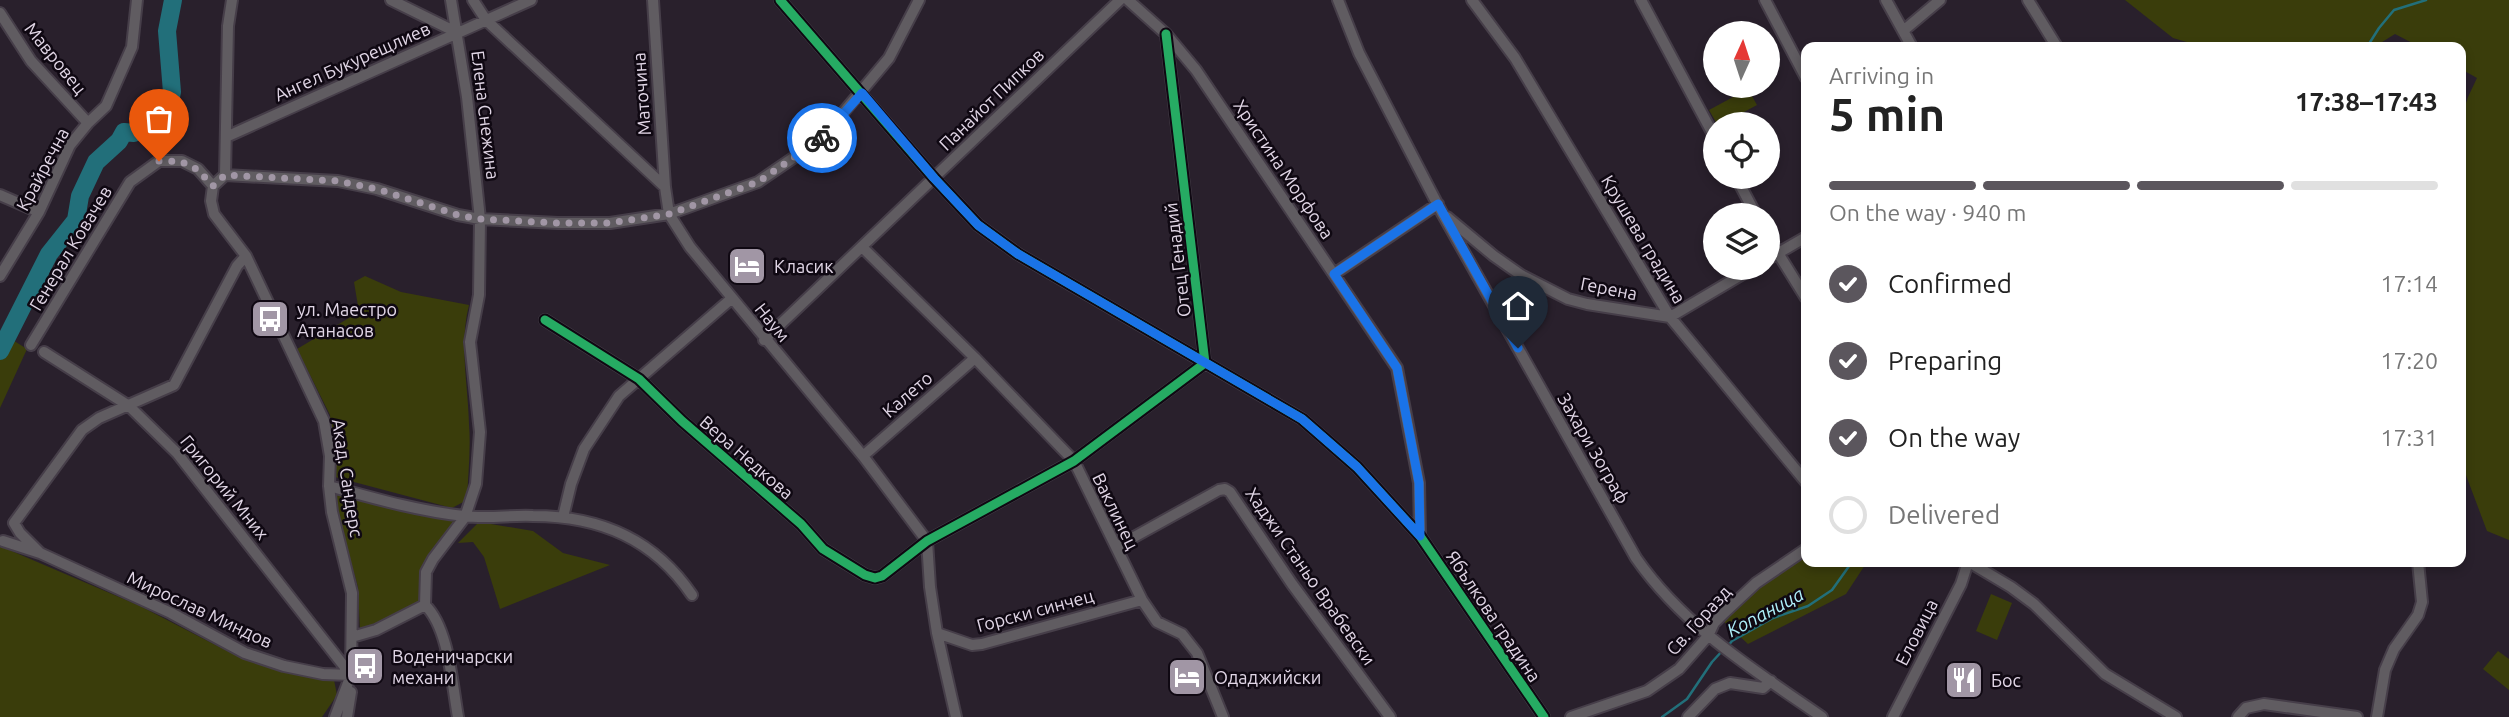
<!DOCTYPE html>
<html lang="en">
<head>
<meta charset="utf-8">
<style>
	body { margin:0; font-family:Ubuntu,sans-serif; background:#f2f2f2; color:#222; height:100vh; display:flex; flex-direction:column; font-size:26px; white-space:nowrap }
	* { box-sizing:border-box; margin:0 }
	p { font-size:23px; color:#767676 }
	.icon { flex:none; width:38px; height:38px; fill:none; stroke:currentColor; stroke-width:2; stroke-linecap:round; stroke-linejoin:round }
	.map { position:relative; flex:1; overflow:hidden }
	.sheet { position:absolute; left:1801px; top:42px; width:665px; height:525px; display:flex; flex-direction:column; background:#fff; border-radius:14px; box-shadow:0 4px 10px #0003 }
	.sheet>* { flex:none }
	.needle { width:46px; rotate:3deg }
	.buttons { position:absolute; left:1703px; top:21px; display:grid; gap:14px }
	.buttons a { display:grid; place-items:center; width:77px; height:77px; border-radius:50%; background:#fff; box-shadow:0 4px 10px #0003; font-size:35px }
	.pin { position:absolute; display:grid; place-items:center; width:60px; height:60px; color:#fff; margin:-72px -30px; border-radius:50% 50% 50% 0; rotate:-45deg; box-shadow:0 0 7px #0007 }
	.pin .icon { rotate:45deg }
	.courier { position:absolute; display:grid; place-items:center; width:70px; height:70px; margin:-35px; border:5px solid #1a73e8; border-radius:50%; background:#fff; color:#222; box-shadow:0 2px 9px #0007 }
	.headline em { font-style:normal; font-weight:700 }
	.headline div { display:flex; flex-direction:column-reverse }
	.headline { display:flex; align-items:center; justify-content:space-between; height:119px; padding:0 28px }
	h1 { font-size:46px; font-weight:700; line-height:52px }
	.bar { display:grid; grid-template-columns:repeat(4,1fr); gap:10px 7px; align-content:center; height:84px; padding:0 28px }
	.bar i { height:9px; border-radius:5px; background:#e0e0e0 }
	.bar .active { background:#5b565d }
	.bar p { grid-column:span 4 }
	ol { padding:0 28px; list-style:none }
	li { display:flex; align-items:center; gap:21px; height:77px }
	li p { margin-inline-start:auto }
	li .icon { padding:7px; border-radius:50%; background:#5b565d; color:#fff; stroke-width:4 }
	li:last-child { color:#767676 }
	li i { width:38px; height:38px; border:4px solid #e0e0e0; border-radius:50% }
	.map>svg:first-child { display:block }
	.green { fill:#3a3d0b }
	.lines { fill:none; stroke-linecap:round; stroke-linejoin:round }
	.stream { stroke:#226f7a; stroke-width:2.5 }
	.river { stroke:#226f7a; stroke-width:18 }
	.minor-casing { stroke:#463e49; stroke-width:14 }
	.minor { stroke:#605c61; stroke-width:10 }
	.cycleway-casing { stroke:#0f0812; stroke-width:13 }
	.cycleway { stroke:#26ab63; stroke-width:9 }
	.done { stroke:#a196a5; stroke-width:7; stroke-dasharray:0 12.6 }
	.route { stroke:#1a73e8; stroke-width:9 }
	.labels { text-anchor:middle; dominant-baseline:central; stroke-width:5; stroke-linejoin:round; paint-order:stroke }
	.street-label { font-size:18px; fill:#e1d6e6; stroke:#0f0812 }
	.poi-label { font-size:18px; fill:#e1d6e6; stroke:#0f0812; text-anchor:start }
	.water-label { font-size:19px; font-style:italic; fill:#aff0fa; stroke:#0f0812 }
</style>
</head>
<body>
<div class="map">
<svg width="2509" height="717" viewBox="0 0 2509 717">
	<rect width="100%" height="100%" fill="#29202c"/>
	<!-- green -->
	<path class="green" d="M2125,0h384v540l-22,-9 -26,-69 -1,-340 8,-25 9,-19 -16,-9 -1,-22h-40l-25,-13 -21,13h-170l-31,-9z
		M1748,89l9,16 -35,19h-5l-8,-14z
		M365,276l36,16 68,13c-10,39 -1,79 0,119 2,25 -1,51 -2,76l-15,8 -117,-31 -5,-62 -33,-66 62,-37 -5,-30z
		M0,332l27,17 -27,59z
		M337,492l121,29 -26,33 -6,50 -48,24 -18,3 -2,-44 -21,-74z
		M479,522l54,9 30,22 47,12 -110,44 -16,-52 -11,-15 -15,1z
		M0,546l140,60 89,46 47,18 58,10 3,15 -15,22h-322z
		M1806,555v7h61l-21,32 -98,50 -26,-24 36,-33z
		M1991,594l21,9 -15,37 -21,-9z
		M2498,651l11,8v31l-26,-21z"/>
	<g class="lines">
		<!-- stream -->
		<path class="stream" d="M2367,47l12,-19 15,-18 32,-10
			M1728,646l4,-5 41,-23 35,-12 24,-16 20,-28
			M1662,717l25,-18 25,-37 11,-12"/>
		<!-- river -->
		<path class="river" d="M0,351l49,-97 27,-34 4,-24 16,-34 23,-21 5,-9 10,1 29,-19 6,-9 3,-13 -5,-61 6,-31"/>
		<defs>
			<path id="minor" d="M232,0l-4,26 -3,149 -12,11 -2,15 3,13 32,42 78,165 6,35 -1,30 3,26 20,81 -1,82 -16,42
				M391,0l67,33
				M473,0l13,20 179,167 4,27 21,33 173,209 64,85 3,46 7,46 19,84
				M653,0l12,187
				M780,0l154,178 44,47 40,29 284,165 55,48 63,69 124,181
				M1128,0l38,34 30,36 201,298 22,115 1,53
				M1338,0l21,53 83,160 194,345c48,69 118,112 186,159
				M1472,0l43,58 155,259 136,165
				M1641,0l74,138
				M1765,0l41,78
				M1886,0l26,47
				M2028,0l29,47
				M0,13l31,48 57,62
				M1903,31l37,-31
				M226,137l305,-137
				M225,175l113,6 39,8 81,26 22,4 78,4h52l59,-9 89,-32 63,-43 68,-81 30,-58
				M1736,177l20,38
				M0,195l39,17
				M1447,217l47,39 27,19 47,24 19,5 83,13 83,-49
				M1768,237l38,61
				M862,247l113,111 99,103 68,139 15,22 25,12 15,19 26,64
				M1768,259l38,-22
				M1334,274l104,-70
				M0,276l39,-64 31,-67 18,-22 18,-17 26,-59 5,-47
				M545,320l94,59 43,42 119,103 22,25 42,26 10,3 7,-2 45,-35 147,-80 131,-98 -39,-329
				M764,340l356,-340
				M31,345l99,-163 29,-21h23l16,8 15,17
				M44,352l85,54 48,47 174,222
				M863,456l112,-98
				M329,486c44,12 89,25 135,30 23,3 46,-1 69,0 67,0 121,23 159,79
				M563,517l8,-33 13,-35 35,-53 112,-97
				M3,541l37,12 131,60 74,40 39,13 39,8 28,1
				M1116,547l103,-57 6,-1 5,3 62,92 98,133
				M40,553l-20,-20 -6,-10 68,-93 17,-12 75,-33 63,-119 9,-10
				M1969,562l42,25 23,17 71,70 71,43
				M425,605l1,-33 7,-13 32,-42 11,-33 4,-52 -10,-90 9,-47 1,-76 -13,-122 -16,-97
				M425,605c24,23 27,79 33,112
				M937,633l35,12 10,-1 160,-44
				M352,637l24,-7 49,-25
				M347,717l4,-25
				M1571,717l76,-26 32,-22 29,-33 6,-13 10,-10 32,-30 50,-34
				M1688,717l27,-28 15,-6 33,5 8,-7
				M1893,717l68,-133 7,-22
				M2238,717l8,-9 18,-4 93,13
				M2377,717l8,-47 9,-21 24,-34 4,-13 -4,-40"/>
		</defs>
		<!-- minor casing -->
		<use href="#minor" class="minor-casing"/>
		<!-- minor -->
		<use href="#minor" class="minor"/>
		<defs>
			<path id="cycleway" d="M780,0l154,178 44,47 40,29 284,165 55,48 63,69 124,181
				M545,320l94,59 43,42 119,103 22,25 42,26 10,3 7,-2 45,-35 147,-80 131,-98 -39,-329"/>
		</defs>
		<!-- cycleway casing -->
		<use href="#cycleway" class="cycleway-casing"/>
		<!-- cycleway -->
		<use href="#cycleway" class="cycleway"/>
	</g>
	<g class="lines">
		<!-- done -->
		<path class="done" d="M159,161c30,0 34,3 54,25l12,-11 113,6 39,8 81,26 22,4 78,4h52l59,-9 89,-32 64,-44"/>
		<!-- route -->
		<path class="route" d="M822,138l40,-45 72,85 44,47 40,29 284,165 55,48 63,69 -1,-53 -22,-115 -63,-94 104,-70 80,144"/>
	</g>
	<!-- icons -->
	<defs>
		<symbol id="hotel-square" viewBox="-11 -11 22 22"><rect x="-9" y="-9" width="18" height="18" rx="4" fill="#a196a5" stroke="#0f0812"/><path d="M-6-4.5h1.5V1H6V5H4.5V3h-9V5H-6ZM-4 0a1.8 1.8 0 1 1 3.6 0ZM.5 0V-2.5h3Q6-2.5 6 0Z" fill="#fff"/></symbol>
		<symbol id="bus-square" viewBox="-11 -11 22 22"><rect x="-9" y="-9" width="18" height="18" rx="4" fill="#a196a5" stroke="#0f0812"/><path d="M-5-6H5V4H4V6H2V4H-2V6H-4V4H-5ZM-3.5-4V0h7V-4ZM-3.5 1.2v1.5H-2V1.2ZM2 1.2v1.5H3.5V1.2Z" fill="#fff"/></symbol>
		<symbol id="restaurant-square" viewBox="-11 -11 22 22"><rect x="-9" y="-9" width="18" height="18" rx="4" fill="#a196a5" stroke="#0f0812"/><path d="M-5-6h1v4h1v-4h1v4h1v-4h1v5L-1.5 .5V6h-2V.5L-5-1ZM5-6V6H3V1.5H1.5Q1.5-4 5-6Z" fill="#fff"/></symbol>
	</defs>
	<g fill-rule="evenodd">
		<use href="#hotel-square" x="725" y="244" width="44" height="44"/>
		<use href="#bus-square" x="248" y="297" width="44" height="44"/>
		<use href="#bus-square" x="343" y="644" width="44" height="44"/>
		<use href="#hotel-square" x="1165" y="655" width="44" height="44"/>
		<use href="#restaurant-square" x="1942" y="658" width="44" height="44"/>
	</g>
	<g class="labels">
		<!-- street labels -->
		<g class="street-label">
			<text transform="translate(56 58) rotate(51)">Мавровец</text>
			<text transform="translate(352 61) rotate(-24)">Ангел Букурещлиев</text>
			<text transform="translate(641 94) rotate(-94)">Маточина</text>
			<text transform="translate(991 99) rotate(-44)">Панайот Пипков</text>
			<text transform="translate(486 115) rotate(83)">Елена Снежина</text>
			<text transform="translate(42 169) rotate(-62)">Крайречна</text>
			<text transform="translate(1284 169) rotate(56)">Христина Морфова</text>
			<text transform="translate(1644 239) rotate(59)">Крушева градина</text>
			<text transform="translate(70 248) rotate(-59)">Генерал Ковачев</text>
			<text transform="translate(1177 260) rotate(-97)">Отец Генадий</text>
			<text transform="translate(1609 288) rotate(11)">Герена</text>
			<text transform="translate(773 322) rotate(51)">Наум</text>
			<text transform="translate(907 394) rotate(-41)">Калето</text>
			<text transform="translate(1594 448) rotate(60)">Захари Зограф</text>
			<text transform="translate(747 457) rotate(41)">Вера Недкова</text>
			<text transform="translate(348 478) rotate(81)">Акад. Сандерс</text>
			<text transform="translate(225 487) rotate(51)">Григорий Мних</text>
			<text transform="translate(1116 511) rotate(64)">Ваклинец</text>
			<text transform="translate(1311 576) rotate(55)">Хаджи Станьо Врабевски</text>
			<text transform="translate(200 609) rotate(25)">Мирослав Миндов</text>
			<text transform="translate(1035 610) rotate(-15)">Горски синчец</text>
			<text transform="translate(1494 616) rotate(56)">Ябълкова градина</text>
			<text transform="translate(1698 620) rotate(-48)">Св. Горазд</text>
			<text transform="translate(1916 632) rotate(-63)">Еловица</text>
		</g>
		<!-- poi labels -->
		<g class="poi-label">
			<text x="774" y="266">Класик</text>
			<text x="297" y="309">ул. Маестро<tspan x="297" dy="21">Атанасов</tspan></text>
			<text x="392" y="656">Воденичарски<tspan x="392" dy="21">механи</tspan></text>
			<text x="1214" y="677">Одаджийски</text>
			<text x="1991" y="680">Бос</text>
		</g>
		<!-- water labels -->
		<g class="water-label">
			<text transform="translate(1765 612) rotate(-28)">Копаница</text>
		</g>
	</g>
</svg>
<div class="buttons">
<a><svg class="needle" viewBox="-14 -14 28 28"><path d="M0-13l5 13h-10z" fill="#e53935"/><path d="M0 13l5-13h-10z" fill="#767676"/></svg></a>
<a><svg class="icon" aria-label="locate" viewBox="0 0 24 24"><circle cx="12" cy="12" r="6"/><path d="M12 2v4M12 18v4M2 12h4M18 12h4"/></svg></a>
<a><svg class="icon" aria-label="layers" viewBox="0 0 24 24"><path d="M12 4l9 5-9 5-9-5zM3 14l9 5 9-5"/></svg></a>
</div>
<div class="pin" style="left:159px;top:161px;background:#ea580c"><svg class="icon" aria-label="bag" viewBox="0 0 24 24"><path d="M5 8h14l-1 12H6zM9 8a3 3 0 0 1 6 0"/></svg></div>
<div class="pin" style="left:1518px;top:348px;background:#1f2937"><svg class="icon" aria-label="home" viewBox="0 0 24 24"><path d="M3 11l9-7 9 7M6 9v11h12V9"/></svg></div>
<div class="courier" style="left:822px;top:138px"><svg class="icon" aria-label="bike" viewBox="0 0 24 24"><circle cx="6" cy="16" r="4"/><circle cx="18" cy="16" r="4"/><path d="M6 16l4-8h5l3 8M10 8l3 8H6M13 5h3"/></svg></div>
<section class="sheet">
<div class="headline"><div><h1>5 min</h1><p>Arriving in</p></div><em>17:38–17:43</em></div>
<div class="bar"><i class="active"></i><i class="active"></i><i class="active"></i><i></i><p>On the way · 940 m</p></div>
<ol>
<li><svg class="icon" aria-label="check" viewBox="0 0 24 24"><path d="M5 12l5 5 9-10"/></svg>Confirmed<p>17:14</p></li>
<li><svg class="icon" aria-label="check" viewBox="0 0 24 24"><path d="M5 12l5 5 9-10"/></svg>Preparing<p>17:20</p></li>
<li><svg class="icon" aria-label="check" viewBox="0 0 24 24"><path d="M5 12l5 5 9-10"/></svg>On the way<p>17:31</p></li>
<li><i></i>Delivered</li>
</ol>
</section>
</div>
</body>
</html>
